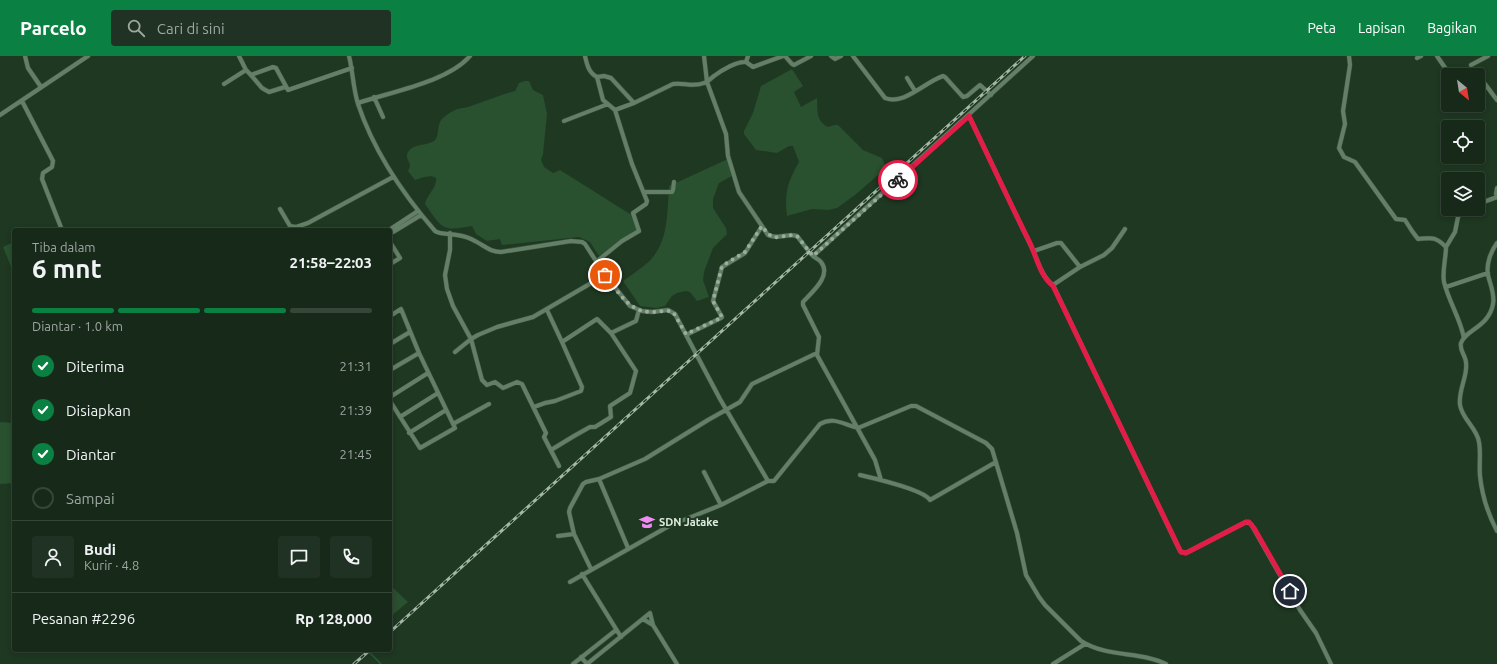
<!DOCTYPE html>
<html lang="id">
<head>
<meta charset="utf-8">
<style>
	body { margin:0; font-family:Ubuntu,sans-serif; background:#203223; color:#f1f3f6; height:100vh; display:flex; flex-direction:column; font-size:15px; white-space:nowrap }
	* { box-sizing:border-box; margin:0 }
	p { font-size:13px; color:#9ea7a2 }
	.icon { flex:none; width:22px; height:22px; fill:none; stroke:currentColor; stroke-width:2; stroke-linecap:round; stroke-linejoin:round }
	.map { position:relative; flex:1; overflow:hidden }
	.panel { position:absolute; left:12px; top:172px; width:380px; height:424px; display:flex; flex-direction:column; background:#172a1a; border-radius:4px; box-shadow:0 2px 6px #0003,0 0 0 1px #364639 }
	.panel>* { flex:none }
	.needle { width:26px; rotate:150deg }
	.controls { position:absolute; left:1441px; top:12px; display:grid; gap:8px }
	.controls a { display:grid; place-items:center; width:44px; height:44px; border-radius:4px; background:#172a1a; box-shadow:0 2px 6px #0003,0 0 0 1px #364639; font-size:20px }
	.pin { position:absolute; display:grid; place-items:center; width:34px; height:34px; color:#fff; margin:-17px; border:2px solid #fff; border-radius:50%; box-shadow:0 1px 4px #0007 }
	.courier { position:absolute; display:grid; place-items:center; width:40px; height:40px; margin:-20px; border:3px solid #e11d48; border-radius:50%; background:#fff; color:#222; box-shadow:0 1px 5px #0007 }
	.head em { font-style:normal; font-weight:700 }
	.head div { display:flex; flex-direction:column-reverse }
	.head { display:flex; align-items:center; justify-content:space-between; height:68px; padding:0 20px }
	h1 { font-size:26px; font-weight:700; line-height:30px }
	.bar { display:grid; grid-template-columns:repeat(4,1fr); gap:6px 4px; align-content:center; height:48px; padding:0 20px }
	.bar i { height:5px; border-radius:3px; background:#364639 }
	.bar .selected { background:#0b8043 }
	.bar p { grid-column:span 4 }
	.line { display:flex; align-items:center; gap:10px; padding:0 20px; border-top:1px solid #364639 }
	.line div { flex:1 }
	.round { display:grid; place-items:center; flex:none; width:42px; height:42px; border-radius:4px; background:#203223 }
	ol { padding:0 20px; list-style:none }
	li { display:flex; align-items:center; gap:12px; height:44px }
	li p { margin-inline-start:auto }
	li .icon { padding:4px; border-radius:50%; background:#0b8043; color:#fff; stroke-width:4 }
	li:last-child { color:#9ea7a2 }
	li i { width:22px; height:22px; border:2px solid #364639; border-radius:50% }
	header { display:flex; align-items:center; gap:24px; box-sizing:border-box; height:56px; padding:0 20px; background:#0b8043; color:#fff }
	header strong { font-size:19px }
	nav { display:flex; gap:22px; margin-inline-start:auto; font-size:14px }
	.search { width:280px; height:36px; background:#203223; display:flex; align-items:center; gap:10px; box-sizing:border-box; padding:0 14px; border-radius:4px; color:#9ea7a2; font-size:15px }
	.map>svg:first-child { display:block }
	.green { fill:#29502f }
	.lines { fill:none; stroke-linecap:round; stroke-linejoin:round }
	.stream { stroke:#21602e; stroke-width:1.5 }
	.street-casing { stroke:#3e5542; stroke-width:5 }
	.street { stroke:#637f66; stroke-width:4 }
	.rail-casing { stroke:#a5b7a7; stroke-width:3 }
	.rail { stroke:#1f3822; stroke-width:1.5; stroke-dasharray:4.5; stroke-linecap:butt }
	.done { stroke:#9bae9d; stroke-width:4; stroke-dasharray:0 7.2 }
	.route { stroke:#e11d48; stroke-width:5 }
	.labels { text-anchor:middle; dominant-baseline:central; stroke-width:4; stroke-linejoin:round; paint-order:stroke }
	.poi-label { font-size:11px; font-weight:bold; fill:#deeddf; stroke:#1f3822; text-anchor:start }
</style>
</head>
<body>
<header>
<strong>Parcelo</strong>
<div class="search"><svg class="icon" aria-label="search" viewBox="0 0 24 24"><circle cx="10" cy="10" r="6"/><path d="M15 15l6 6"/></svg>Cari di sini</div>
<nav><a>Peta</a><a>Lapisan</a><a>Bagikan</a></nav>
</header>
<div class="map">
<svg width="1497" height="608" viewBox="0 0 1497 608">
	<rect width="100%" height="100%" fill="#1f3822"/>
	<!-- green -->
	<path class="green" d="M792,13l11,17 -9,6 7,15 16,-9c1,12 -2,22 11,29l6,-2h4l25,25 19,8 3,7v4l-30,26 -18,13 -9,2 -16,-1 -25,7c-3,-23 1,-35 12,-54l-6,-16h-4l-12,7 -21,-3 -12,-16v-3l9,-18 8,-27z
		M525,25h4l4,9 10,5 4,19 -4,40 -2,6 3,7 9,6 7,-3 70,44 7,8 1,8 -39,26 -9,-14 -11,-5 -77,8 -2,-6 -13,2 -11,-7 -4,-8c-31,6 -30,2 -47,-22 2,-10 12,-16 11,-26 -6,-4 -14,0 -21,2l-7,-9 2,-5c0,-3 -4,-8 -3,-11 3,-13 21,-8 28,-15 4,-4 2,-14 6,-20 4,-4 8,-7 12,-9 5,-3 10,-3 15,-4 16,-5 31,-12 47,-16l4,-8z
		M728,103l4,17 -13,7 -6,16v9l13,20 1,6 -14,14 -9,24 -1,8 6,17 -12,4 -7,-9 -5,-1 -8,2 -5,3 -7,10 -9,2 -16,-2 -17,-25c8,-6 16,-11 23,-17 23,-19 21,-50 23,-78z
		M14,186v32l-11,-27z
		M0,366l14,1v60l-14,1z
		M390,529l18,17 -18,15z"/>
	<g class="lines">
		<!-- stream -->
		<path class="stream" d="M370,597l11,11"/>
		<defs>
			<path id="street" d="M25,0l3,12 13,19
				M239,0l7,14 5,5 22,-8 3,1 12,22 64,-22
				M349,0c4,16 4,32 9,48 16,48 44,89 77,127 6,4 15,2 22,4 6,1 13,3 18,6 10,5 15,11 26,11l70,-11 11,1 3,2 20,31 25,31 12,5 10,1 16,-2 7,4 45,85 48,82h6l46,-57c14,-8 24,1 38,4l53,-22h5l70,37 6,6 25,84 9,42 13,22 6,8 36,36c27,17 59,10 85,23
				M585,0c2,9 4,17 12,21l7,-1 7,2 23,25
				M704,0l3,26 19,52 2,22 11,36 29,43c9,5 19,-2 29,1 5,6 10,14 16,20 2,2 6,3 8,6 11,14 -9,30 -18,40v3l16,32 -2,18 58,105 6,20
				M785,0l7,8 2,1 17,-9
				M831,0l4,3 6,-3
				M853,0l32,42c18,8 40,-16 58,-22l2,1 18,20 4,-1 13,-11 11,10
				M1349,0l1,9 -7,46 2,13 -6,24 5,9 11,5 41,57 9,1 7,11 6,8c14,-1 17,-3 28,8 0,11 -4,24 -2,35 5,20 16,36 20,56
				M1437,0l13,19
				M1417,2l4,-2
				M746,6l2,-6
				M1471,9l17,-9
				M250,18l12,14 7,4 16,-5
				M597,21l6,23 12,10 19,-7 39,-19c12,-2 18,4 31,-1 4,-1 7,-5 10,-7 8,-6 23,-15 32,-14l7,5 30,-11
				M907,22l8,13
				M1478,26l7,2 12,16
				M224,28l22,-14
				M374,41l9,20
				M22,45l31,60 -1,6 -9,6 -1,6 20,51
				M358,47c32,-11 90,-21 112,-47
				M0,59l88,-59
				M969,60c21,43 41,87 62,130 7,14 10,30 22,39l126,264 2,3 5,1 60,-31 5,2 49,86 16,23 15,31
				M564,65l44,-17
				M1497,132l-1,6 1,2
				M644,136h28l1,-2 1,-8
				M1478,148l19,-7
				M280,153l10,17 6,1 12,-4 85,-46
				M389,174l29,-19
				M390,176h3l28,-17
				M450,177v17l-5,25 2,14 6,17 18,33 11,41 5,5 8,-3 8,6 14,-6 5,2 24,49 -2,4 15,29
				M390,186l10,16 -10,6
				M1497,187c-6,8 -11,21 -9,32 2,9 7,19 5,29 -4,23 -28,26 -32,39 -2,7 5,13 5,20 2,13 -8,27 -6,42 2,14 17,23 19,37 2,11 0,23 1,34 2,19 8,38 17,55
				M1446,191l9,-15 3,-15 7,-8
				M1034,195l23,-8h4l19,24
				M813,200l220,-200
				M596,206l26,-21 17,-10 -6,-18 13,-9 1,-3 -15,-37 -17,-54
				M1053,229l27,-18 24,-12 8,-7 13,-19
				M1446,231l42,-14
				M547,254l15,32
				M390,260l11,-7 18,44 36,75 -35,20 -30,-47
				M686,279l35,-17 1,-1 -9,-16 9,-34 23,-14 17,-27
				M390,288l20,-12
				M455,296l16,-13 7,-4 19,-8 36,-10 72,-42
				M390,314l29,-17
				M390,341l38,-24
				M534,351l11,-4 10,-2 26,-10 1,-4 -20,-45 35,-23 14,14 25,-12 3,-11
				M400,361l38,-24
				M453,368l36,-20
				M409,377l37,-23
				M551,394l23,-14 16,-9h5l16,-10 -1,-11 20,-13 6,-22 -25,-38
				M704,416l17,33
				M860,419c13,3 64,15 70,25l66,-38
				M574,478l-5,-22 1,-4 13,-24 3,-2 13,-3
				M558,480l16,-2 17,35
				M628,492l-29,-69 46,-20 63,-39 32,-18 12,-18 65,-31
				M582,518l39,63
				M570,526l99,-56 52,-21 47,-24
				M643,563l10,6
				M581,601l6,7 63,-51 3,12 24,39
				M573,608l43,-34
				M1053,608l32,-20"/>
		</defs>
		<!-- street casing -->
		<use href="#street" class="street-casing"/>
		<!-- street -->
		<use href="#street" class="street"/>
		<defs>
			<path id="rail" d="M390,576l635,-576
				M354,608l16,-14"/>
		</defs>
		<!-- rail casing -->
		<use href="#rail" class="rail-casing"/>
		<!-- rail -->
		<use href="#rail" class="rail"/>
	</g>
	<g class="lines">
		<!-- done -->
		<path class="done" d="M605,219c12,15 23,36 44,37 8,1 16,-3 24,0l13,22 35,-16 1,-1 -9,-16 9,-35 23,-14 17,-26c12,17 14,10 32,9l3,1 16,20 85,-76"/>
		<!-- route -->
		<path class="route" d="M898,124l71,-64c20,42 40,85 61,127 7,15 10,33 23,43l126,262 2,4 5,1 60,-31h3l5,6 36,63"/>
	</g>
	<!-- icons -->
	<defs>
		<symbol id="school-bare" viewBox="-9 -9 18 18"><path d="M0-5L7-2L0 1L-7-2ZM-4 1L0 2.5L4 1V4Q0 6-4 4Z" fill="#f18af4" stroke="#1f3822" stroke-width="2.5" paint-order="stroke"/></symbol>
	</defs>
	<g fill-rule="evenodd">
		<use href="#school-bare" x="636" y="455" width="22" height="22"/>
	</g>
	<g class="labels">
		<!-- poi labels -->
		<g class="poi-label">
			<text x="659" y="466">SDN Jatake</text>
		</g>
	</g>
</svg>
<div class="controls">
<a><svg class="needle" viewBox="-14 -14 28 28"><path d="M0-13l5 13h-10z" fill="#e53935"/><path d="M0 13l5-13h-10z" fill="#9ea7a2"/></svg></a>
<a><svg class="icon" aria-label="locate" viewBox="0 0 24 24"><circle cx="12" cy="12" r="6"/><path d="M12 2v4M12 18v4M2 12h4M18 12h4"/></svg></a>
<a><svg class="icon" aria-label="layers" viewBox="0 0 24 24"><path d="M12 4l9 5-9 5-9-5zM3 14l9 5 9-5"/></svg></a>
</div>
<div class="pin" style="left:605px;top:219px;background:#ea580c"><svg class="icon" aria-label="bag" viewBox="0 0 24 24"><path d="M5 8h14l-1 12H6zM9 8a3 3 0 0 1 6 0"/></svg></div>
<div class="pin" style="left:1290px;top:535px;background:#1f2937"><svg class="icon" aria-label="home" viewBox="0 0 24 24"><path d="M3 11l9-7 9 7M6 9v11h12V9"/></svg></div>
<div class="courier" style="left:898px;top:124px"><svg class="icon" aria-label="bike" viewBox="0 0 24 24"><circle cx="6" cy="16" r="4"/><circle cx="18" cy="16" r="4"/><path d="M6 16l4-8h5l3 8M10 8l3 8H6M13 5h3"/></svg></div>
<section class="panel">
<div class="head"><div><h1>6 mnt</h1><p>Tiba dalam</p></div><em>21:58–22:03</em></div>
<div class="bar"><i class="selected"></i><i class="selected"></i><i class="selected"></i><i></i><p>Diantar · 1.0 km</p></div>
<ol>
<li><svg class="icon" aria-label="check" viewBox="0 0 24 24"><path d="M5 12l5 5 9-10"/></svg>Diterima<p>21:31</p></li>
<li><svg class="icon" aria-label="check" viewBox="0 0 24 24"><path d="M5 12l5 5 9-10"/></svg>Disiapkan<p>21:39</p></li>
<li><svg class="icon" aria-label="check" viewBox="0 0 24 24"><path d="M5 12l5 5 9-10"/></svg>Diantar<p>21:45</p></li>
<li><i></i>Sampai</li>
</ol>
<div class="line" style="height:72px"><a class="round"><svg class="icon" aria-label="person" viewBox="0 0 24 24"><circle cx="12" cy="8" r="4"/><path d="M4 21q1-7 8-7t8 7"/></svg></a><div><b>Budi</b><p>Kurir · 4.8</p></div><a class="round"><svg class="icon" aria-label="chat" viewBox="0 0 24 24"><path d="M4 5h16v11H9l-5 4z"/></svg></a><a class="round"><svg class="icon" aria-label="phone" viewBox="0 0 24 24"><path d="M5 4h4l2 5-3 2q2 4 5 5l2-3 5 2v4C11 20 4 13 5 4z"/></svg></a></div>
<div class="line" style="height:52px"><div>Pesanan #2296</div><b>Rp 128,000</b></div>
</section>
</div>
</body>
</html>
